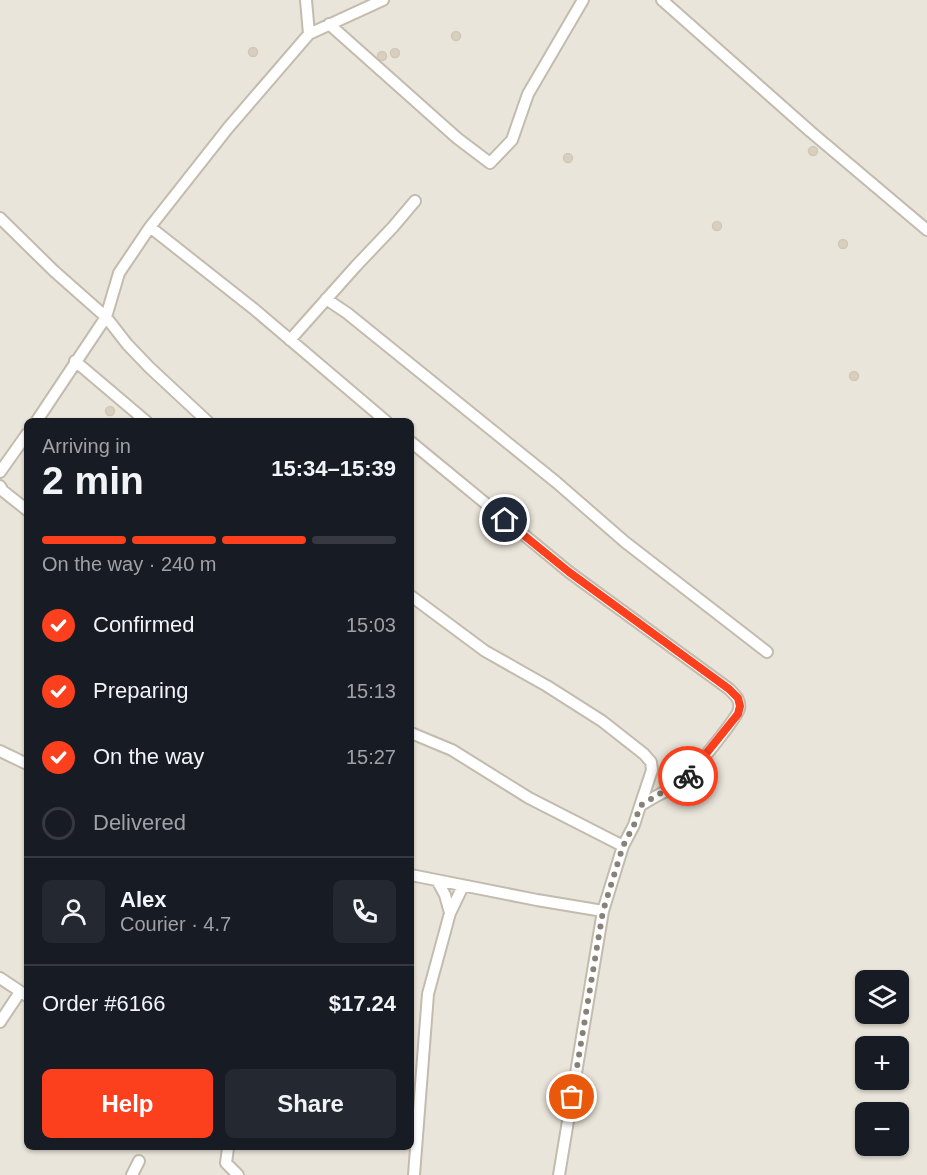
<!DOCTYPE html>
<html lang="en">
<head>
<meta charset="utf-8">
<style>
	body { margin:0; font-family:Arial,sans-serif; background:#242831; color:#f1f3f6; height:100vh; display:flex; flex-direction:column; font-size:22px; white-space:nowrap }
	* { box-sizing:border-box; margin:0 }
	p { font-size:20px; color:#9ea1a6 }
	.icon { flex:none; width:33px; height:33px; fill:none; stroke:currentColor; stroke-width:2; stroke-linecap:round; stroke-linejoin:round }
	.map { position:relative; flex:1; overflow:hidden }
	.side { position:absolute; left:24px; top:418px; width:390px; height:732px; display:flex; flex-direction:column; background:#171b24; border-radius:9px; box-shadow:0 2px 4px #0004 }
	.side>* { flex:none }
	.controls { position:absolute; left:855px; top:970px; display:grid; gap:12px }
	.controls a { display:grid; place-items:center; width:54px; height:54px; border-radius:9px; background:#171b24; box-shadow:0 2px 4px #0004; font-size:30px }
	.pin { position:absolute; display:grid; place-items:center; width:51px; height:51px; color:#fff; margin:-26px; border:3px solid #fff; border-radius:50%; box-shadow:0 2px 6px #0007 }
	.courier { position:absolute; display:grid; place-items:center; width:60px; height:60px; margin:-30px; border:4px solid #fc3f1d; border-radius:50%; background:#fff; color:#222; box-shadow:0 2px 8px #0007 }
	.headline em { font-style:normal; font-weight:700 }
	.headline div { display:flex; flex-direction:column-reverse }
	.headline { display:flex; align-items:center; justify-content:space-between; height:102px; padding:0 18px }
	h1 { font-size:39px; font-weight:700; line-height:45px }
	.bar { display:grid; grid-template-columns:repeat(4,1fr); gap:9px 6px; align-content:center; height:72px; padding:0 18px }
	.bar i { height:8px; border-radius:4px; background:#363941 }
	.bar .on { background:#fc3f1d }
	.bar p { grid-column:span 4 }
	.line { display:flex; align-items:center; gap:15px; padding:0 18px; border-top:2px solid #363941 }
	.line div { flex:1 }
	.round { display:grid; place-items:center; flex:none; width:63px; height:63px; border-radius:9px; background:#242831 }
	ol { padding:0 18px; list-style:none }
	li { display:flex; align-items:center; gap:18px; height:66px }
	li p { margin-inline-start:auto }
	li .icon { padding:6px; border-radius:50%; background:#fc3f1d; color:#fff; stroke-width:4 }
	li:last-child { color:#9ea1a6 }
	li i { width:33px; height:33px; border:3px solid #363941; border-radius:50% }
	.button { display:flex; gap:12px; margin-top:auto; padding:12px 18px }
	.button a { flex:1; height:69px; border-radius:9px; background:#fc3f1d; color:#fff; font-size:24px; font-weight:700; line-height:69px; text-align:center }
	.button a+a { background:#242831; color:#f1f3f6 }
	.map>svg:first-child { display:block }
	.residential { fill:#eae5da; fill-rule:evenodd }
	.building { fill:#d8cfc1; stroke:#d3c7b4; stroke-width:1.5 }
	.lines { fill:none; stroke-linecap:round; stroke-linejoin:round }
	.street-casing { stroke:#c2bbae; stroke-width:14 }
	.street { stroke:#fff; stroke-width:10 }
	.done { stroke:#878178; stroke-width:6; stroke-dasharray:0 10.8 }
	.route { stroke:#fc3f1d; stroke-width:8 }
</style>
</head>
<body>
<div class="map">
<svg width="927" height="1175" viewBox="0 0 927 1175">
	<rect width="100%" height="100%" fill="#f6f3ec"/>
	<!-- residential -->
	<path class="residential" d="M0,0h927v1175h-927zM27,422h384v726h-384zM866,981h32v33h-32zM866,1047h32v33h-32zM866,1113h32v33h-32z"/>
	<!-- building -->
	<path class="building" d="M451.5 36a4.5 4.5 0 1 1 9 0a4.5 4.5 0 1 1-9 0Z
		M248.5 52a4.5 4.5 0 1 1 9 0a4.5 4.5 0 1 1-9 0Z
		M390.5 53a4.5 4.5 0 1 1 9 0a4.5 4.5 0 1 1-9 0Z
		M377.5 56a4.5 4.5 0 1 1 9 0a4.5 4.5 0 1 1-9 0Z
		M808.5 151a4.5 4.5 0 1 1 9 0a4.5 4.5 0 1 1-9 0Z
		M563.5 158a4.5 4.5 0 1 1 9 0a4.5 4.5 0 1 1-9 0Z
		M712.5 226a4.5 4.5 0 1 1 9 0a4.5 4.5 0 1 1-9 0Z
		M838.5 244a4.5 4.5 0 1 1 9 0a4.5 4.5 0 1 1-9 0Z
		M849.5 376a4.5 4.5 0 1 1 9 0a4.5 4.5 0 1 1-9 0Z
		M105.5 411a4.5 4.5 0 1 1 9 0a4.5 4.5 0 1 1-9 0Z"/>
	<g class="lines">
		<defs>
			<path id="street" d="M306,0l3,34
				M662,0l149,132 116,98
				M329,24l128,114 33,25 22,-23 16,-46 55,-94
				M0,218l54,53 52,46 21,27 22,23 59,55
				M150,227l104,82 133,113
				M326,299l21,14 209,169 69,60 142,110
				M290,340l66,-74 37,-39 22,-26
				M75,361l72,61
				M36,422l70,-105 13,-44 31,-46 78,-99 81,-94 74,-34
				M411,442l158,130 160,117c6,6 12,11 10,20 -1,8 -47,64 -54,70 -14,11 -31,17 -45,27l-6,19 -11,21 -20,65 -44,264
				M0,472l27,-38
				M0,486l3,5 24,19
				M411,596l74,55 62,35 55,35 42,33 7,8 1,8 -12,36
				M411,733l41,17 77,48 94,48
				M0,751l27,13
				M411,875l126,25 66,11
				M438,882l7,13 5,18
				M0,978l27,18
				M0,1022l20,-30
				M228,1148l-2,15 12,12
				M132,1175l7,-14
				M414,1175l14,-181 22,-81 13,-27"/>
		</defs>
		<!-- street casing -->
		<use href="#street" class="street-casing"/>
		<!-- street -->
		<use href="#street" class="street"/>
	</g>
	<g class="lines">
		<!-- done -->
		<path class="done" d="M572,1097l31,-186 20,-65 11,-21 6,-19 48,-30"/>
		<!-- route -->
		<path class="route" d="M505,520l64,52 160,117 9,9 2,8 -2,8 -50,62"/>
	</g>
</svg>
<div class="controls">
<a><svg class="icon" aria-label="layers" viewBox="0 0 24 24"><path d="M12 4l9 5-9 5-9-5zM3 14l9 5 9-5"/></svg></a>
<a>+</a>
<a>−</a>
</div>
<div class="pin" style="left:572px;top:1097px;background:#ea580c"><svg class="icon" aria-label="bag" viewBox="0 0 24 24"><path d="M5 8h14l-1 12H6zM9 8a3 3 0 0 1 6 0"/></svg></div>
<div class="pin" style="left:505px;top:520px;background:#1f2937"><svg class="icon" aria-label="home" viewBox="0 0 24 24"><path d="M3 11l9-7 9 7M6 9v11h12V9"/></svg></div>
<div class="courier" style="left:688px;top:776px"><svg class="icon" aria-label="bike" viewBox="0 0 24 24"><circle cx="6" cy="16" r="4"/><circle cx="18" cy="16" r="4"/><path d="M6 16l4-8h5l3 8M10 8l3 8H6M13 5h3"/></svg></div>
<section class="side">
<div class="headline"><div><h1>2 min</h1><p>Arriving in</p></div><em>15:34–15:39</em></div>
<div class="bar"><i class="on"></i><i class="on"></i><i class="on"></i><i></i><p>On the way · 240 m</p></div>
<ol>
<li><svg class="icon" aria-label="check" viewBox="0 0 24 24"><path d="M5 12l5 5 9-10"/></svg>Confirmed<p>15:03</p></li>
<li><svg class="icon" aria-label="check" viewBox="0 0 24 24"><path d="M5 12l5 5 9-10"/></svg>Preparing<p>15:13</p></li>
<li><svg class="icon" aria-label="check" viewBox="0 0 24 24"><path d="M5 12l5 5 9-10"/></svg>On the way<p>15:27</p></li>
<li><i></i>Delivered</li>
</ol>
<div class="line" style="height:108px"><a class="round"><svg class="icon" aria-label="person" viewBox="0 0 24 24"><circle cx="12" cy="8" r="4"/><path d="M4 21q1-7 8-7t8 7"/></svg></a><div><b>Alex</b><p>Courier · 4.7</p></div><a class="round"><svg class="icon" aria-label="phone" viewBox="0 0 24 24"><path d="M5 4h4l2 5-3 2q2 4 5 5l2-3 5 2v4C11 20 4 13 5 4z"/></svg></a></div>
<div class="line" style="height:78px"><div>Order #6166</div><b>$17.24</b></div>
<div class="button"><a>Help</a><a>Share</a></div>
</section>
</div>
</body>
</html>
